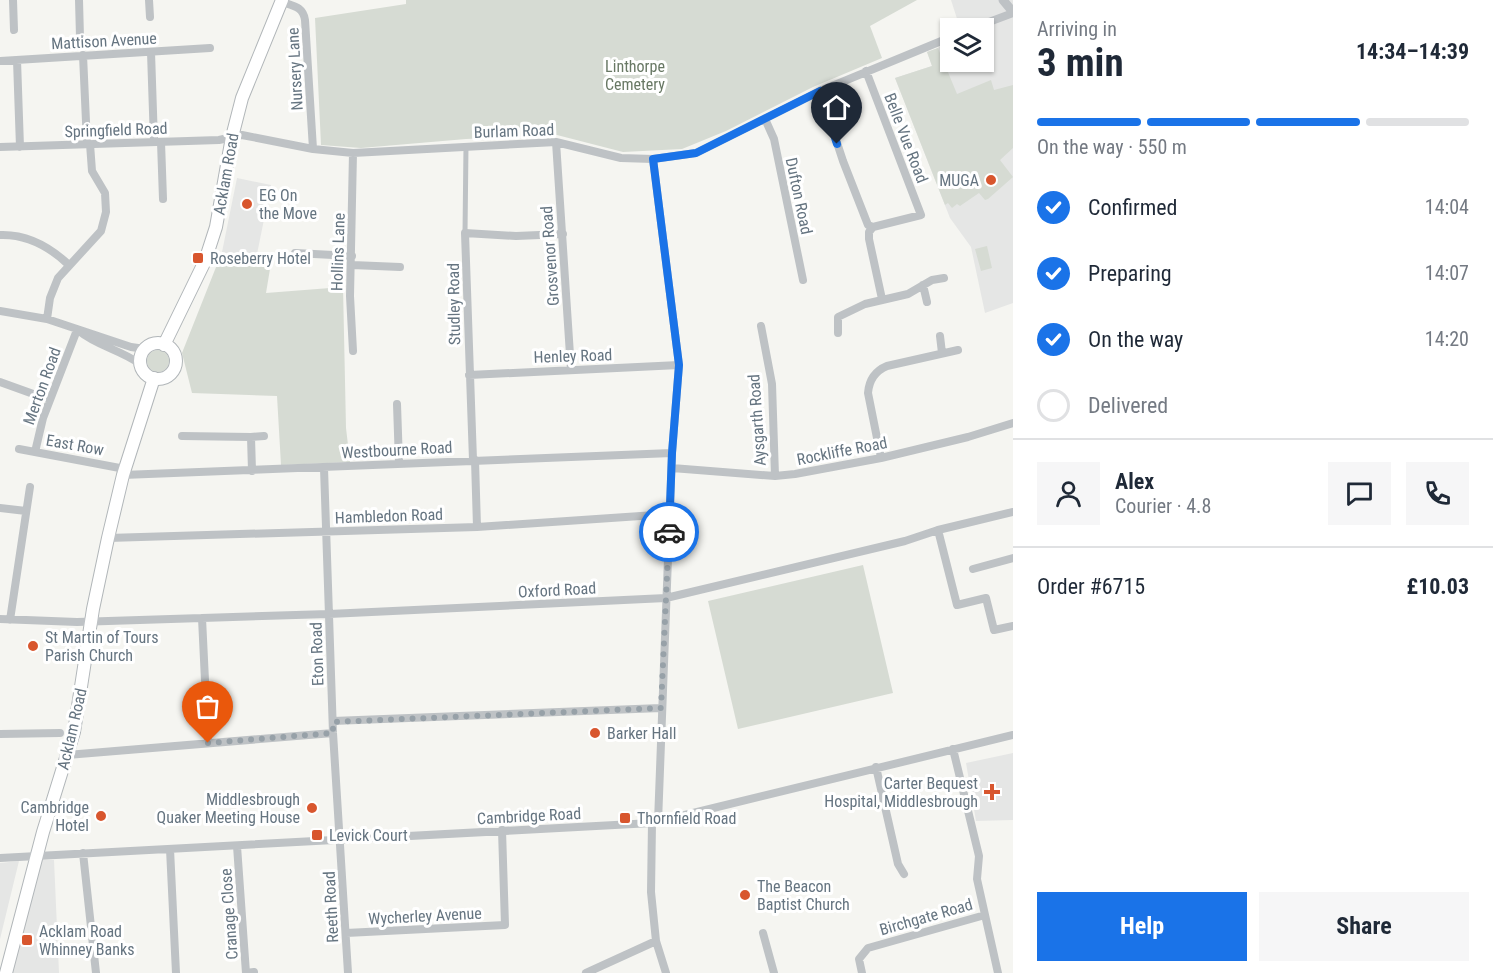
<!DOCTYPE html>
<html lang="en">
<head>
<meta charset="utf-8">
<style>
	body { margin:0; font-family:"Roboto Condensed",sans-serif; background:#f6f6f7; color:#1f2937; height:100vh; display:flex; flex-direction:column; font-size:22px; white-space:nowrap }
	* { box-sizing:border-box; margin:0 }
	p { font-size:20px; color:#747a83 }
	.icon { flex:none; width:33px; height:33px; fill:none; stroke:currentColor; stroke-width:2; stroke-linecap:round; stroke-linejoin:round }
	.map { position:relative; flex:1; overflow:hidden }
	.drawer { display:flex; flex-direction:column; background:#fff; width:480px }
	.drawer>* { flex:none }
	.tools { position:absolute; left:940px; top:18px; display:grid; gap:12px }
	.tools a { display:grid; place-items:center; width:54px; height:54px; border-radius:0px; background:#fff; box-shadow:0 2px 4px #0004; font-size:30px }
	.pin { position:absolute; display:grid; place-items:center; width:51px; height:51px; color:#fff; margin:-62px -26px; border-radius:50% 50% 50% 0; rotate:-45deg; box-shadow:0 0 6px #0007 }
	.pin .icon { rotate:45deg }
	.courier { position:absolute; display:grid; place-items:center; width:60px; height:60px; margin:-30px; border:4px solid #1a73e8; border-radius:50%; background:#fff; color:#222; box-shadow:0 2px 8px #0007 }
	.head em { font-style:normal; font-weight:700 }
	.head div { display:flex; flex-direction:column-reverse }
	.head { display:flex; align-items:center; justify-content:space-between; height:102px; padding:0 24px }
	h1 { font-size:39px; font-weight:700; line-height:45px }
	.bar { display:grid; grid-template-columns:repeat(4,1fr); gap:9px 6px; align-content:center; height:72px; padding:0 24px }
	.bar i { height:8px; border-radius:4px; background:#e0e1e3 }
	.bar .current { background:#1a73e8 }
	.bar p { grid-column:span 4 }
	.line { display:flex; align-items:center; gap:15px; padding:0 24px; border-top:2px solid #e0e1e3 }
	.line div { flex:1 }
	.round { display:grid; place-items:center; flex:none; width:63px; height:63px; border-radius:0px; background:#f6f6f7 }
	ol { padding:0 24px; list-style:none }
	li { display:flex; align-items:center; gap:18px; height:66px }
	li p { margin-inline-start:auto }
	li .icon { padding:6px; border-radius:50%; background:#1a73e8; color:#fff; stroke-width:4 }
	li:last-child { color:#747a83 }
	li i { width:33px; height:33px; border:3px solid #e0e1e3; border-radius:50% }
	.action { display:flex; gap:12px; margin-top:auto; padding:12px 24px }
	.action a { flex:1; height:69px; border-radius:0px; background:#1a73e8; color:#fff; font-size:24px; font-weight:700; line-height:69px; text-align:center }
	.action a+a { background:#f6f6f7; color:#1f2937 }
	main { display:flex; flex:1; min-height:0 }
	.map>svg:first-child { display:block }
	.built { fill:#e5e6e5 }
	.green { fill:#d6dbd3 }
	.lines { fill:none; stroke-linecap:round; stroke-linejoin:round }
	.primary-casing { stroke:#b1b6b9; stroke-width:14 }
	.pedestrian { stroke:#bec2c5; stroke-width:5 }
	.minor { stroke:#bec2c5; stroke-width:8 }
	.tertiary { stroke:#bec2c5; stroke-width:9 }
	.primary { stroke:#fff; stroke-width:12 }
	.done { stroke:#97a1a8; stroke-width:6; stroke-dasharray:0 10.8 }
	.route { stroke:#1a73e8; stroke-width:8 }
	.poi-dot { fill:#d8562e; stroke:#fff; stroke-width:2 }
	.labels { text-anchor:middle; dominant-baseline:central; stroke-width:6; stroke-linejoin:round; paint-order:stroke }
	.street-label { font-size:16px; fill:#657480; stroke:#fff }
	.park-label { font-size:16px; fill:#687864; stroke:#fff }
	.poi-label { font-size:16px; fill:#657480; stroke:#fff; text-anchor:start }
</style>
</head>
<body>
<main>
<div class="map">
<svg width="1013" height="973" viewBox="0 0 1013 973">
	<rect width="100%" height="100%" fill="#f5f5f1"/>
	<!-- built -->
	<path class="built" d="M951,0h62v303l-28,10 -14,-66 -21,-29 -55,-140 37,-12 -5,-14 11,-4 13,-12v26h33v-34h-24z
		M237,178l34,7 -15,74 -34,-7z
		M1013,753v67l-37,1 -10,-58z
		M41,860h13l5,113h-47z
		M19,861l-19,78v-76z"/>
	<!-- green -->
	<path class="green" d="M406,0h511l-47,26 12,32 -69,29 -87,44 -44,18 -59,3 -66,-17 -91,4 -105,9 -40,-3 -6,-127 91,-14z
		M938,48l19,46 34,-14 3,10 19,-5v63l-13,12 13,17 -25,22 -3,1 -6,-7 -19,13 -3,-2 -5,4 -4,-5 -3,2 -50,-127 37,-12 -5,-14z
		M987,246l5,22 -11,3 -6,-22z
		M222,252l49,11 -5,30 77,-6 3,141 4,34 -69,3 -4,-69 -85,-3 -10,-40z
		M147 361a11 11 0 1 1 22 0a11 11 0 1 1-22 0Z
		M863,565l30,128 -155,36 -30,-128z"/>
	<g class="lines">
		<defs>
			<path id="primary" d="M140 361a18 18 0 1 1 36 0a18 18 0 1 1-36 0Z
				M164,345l41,-84 11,-34 16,-90 10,-39 40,-98
				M6,973l37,-141 31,-100 19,-123 15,-71 15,-63 31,-97"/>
		</defs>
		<!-- primary casing -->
		<use href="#primary" class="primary-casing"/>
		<!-- pedestrian -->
		<path class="pedestrian" d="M465,233l1,-87"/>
		<!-- minor -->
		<path class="minor" d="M13,0l1,30
			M79,0l1,37
			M149,0l1,17
			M282,2c12,4 21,5 23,18l8,129
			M973,28l40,-15
			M151,52l3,90
			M83,55l4,89
			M17,60l3,87
			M0,61l210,-13
			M866,71l55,144 -48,12
			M820,91l23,70 25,64 5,2
			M765,119l9,20 29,141
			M161,142l2,57
			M556,142l15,228
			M0,147l219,-7 23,-5 71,14 40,4 203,-11 65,16 32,1 43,-6 124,-62 131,-54
			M653,159l26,206 -7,88 -14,369
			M873,227l-4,5v7l13,60
			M0,235c26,-1 50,12 69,30
			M295,253l57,3
			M352,265l48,2
			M923,285l4,17
			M0,311l47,8 84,28 14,2
			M47,319l3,-21 8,-20 43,-47 5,-19 -1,-19 -13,-22 -2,-27
			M761,326l11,58 3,92
			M79,331c18,15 42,19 61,33
			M838,333v-16l27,-13 43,-10 24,-14 12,-2
			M940,336l2,17
			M353,351l-3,-55 3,-143
			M469,375l210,-10
			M0,382l50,18
			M397,404l2,59
			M182,436l69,1 1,34
			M251,437l13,-1
			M19,449l106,20
			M35,452l8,-34 34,-88
			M881,458l-13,-65c1,-13 7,-22 19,-27l71,-16
			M473,460l-8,-227 51,3 47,-2
			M475,460l2,67
			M324,468l9,265 15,240
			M672,468l103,8 20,-2 86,-16 87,-21 45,-14
			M123,475l549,-22
			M0,508l26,3
			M938,530l19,75 29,-7 8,32 19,-4
			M108,538l369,-11 193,-13
			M973,569l40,-11
			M202,618l6,125
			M0,619l77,3 125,-4 127,-4 337,-16 239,-57 33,-11 75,-18
			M10,620l20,-133
			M333,721l328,-13
			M0,734l60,-1
			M953,749l26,107 -2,23 21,94
			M67,755l266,-22
			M876,767l22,97 6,10
			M652,823l-1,69 5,49 10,32
			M237,846l9,127 8,-1
			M170,849l6,124
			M83,853l13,120
			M0,858l652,-35 361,-88
			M346,933l159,-8 -3,-95
			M763,933l11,40
			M586,973l70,-32
			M862,973l-3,-14 9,-11 117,-33"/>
		<!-- tertiary -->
		<path class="tertiary" d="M1003,0l10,12"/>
		<!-- primary -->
		<use href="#primary" class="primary"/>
	</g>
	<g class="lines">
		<!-- done -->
		<path class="done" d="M208,743l125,-10v-11l328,-14 8,-176"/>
		<!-- route -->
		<path class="route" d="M669,532l3,-79 7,-88 -26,-206 43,-6 124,-62 17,53"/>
	</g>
	<!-- markers -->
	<g class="poi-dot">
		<circle cx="991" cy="180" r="6"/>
		<circle cx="247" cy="204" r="6"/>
		<rect x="192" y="252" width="12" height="12" rx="3"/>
		<circle cx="33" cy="646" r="6"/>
		<circle cx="595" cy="733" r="6"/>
		<path d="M989 783h6v6h6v6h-6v6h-6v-6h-6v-6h6z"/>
		<circle cx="312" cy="808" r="6"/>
		<circle cx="101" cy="816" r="6"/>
		<rect x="619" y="812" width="12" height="12" rx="3"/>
		<rect x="311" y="829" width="12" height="12" rx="3"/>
		<circle cx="745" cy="895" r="6"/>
		<rect x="21" y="934" width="12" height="12" rx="3"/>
	</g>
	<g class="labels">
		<!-- street labels -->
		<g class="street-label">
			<text transform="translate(104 41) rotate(-3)">Mattison Avenue</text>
			<text transform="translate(295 69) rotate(-93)">Nursery Lane</text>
			<text transform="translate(116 130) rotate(-2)">Springfield Road</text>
			<text transform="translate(514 131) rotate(-2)">Burlam Road</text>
			<text transform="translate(906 138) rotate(69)">Belle Vue Road</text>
			<text transform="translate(226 174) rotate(-80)">Acklam Road</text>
			<text transform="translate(799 196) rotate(78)">Dufton Road</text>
			<text transform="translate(338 252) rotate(-88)">Hollins Lane</text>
			<text transform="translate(550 256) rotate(-94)">Grosvenor Road</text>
			<text transform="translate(454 304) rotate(-91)">Studley Road</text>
			<text transform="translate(573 356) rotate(-2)">Henley Road</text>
			<text transform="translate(42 386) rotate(-70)">Merton Road</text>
			<text transform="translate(757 420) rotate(-94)">Aysgarth Road</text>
			<text transform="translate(75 445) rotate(10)">East Row</text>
			<text transform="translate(397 450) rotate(-3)">Westbourne Road</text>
			<text transform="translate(842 451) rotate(-11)">Rockliffe Road</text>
			<text transform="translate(389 516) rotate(-2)">Hambledon Road</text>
			<text transform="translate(557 590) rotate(-3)">Oxford Road</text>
			<text transform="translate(317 654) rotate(-92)">Eton Road</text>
			<text transform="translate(72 729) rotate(-77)">Acklam Road</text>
			<text transform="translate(529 816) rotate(-3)">Cambridge Road</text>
			<text transform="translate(331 907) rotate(-93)">Reeth Road</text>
			<text transform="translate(229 914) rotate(-94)">Cranage Close</text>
			<text transform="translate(425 916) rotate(-3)">Wycherley Avenue</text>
			<text transform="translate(926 917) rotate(-16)">Birchgate Road</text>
		</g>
		<!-- park labels -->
		<g class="park-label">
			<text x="635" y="66">Linthorpe<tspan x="635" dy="18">Cemetery</tspan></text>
		</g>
		<!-- poi labels -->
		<g class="poi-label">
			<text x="979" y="180" text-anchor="end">MUGA</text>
			<text x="259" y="195">EG On<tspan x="259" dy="18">the Move</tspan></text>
			<text x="210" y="258">Roseberry Hotel</text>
			<text x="45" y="637">St Martin of Tours<tspan x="45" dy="18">Parish Church</tspan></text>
			<text x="607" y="733">Barker Hall</text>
			<text x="978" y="783" text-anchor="end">Carter Bequest<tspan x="978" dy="18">Hospital, Middlesbrough</tspan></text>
			<text x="300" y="799" text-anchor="end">Middlesbrough<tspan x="300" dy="18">Quaker Meeting House</tspan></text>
			<text x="89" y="807" text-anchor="end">Cambridge<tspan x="89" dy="18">Hotel</tspan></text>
			<text x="637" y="818">Thornfield Road</text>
			<text x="329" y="835">Levick Court</text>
			<text x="757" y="886">The Beacon<tspan x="757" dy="18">Baptist Church</tspan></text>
			<text x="39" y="931">Acklam Road<tspan x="39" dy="18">Whinney Banks</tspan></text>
		</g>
	</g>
</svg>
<div class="tools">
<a><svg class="icon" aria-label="layers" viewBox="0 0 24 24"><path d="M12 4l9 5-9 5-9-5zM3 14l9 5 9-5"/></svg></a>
</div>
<div class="pin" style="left:208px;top:743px;background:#ea580c"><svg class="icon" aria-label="bag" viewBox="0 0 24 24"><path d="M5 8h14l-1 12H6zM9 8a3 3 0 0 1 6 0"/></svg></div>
<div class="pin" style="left:837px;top:144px;background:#1f2937"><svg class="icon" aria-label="home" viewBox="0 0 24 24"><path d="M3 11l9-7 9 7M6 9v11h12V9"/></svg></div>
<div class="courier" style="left:669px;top:532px"><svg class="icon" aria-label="car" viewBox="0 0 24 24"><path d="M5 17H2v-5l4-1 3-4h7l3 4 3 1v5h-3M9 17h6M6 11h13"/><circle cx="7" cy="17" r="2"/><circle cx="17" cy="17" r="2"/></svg></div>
</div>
<section class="drawer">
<div class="head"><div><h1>3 min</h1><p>Arriving in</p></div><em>14:34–14:39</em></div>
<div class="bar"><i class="current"></i><i class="current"></i><i class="current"></i><i></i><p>On the way · 550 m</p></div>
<ol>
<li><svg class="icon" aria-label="check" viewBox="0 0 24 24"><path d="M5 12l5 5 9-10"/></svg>Confirmed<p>14:04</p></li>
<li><svg class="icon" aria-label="check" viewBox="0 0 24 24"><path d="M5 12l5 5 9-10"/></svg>Preparing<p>14:07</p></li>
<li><svg class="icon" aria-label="check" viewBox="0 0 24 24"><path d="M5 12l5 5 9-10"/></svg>On the way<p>14:20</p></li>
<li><i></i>Delivered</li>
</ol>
<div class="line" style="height:108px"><a class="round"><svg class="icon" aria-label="person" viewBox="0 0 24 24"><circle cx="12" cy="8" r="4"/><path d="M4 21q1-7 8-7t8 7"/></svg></a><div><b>Alex</b><p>Courier · 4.8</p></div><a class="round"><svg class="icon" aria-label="chat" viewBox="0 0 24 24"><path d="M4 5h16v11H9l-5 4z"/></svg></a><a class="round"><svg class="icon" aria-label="phone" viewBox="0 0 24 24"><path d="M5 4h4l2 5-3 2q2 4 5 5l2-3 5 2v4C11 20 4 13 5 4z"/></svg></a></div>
<div class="line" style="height:78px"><div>Order #6715</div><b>£10.03</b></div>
<div class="action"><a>Help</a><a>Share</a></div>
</section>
</main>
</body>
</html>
